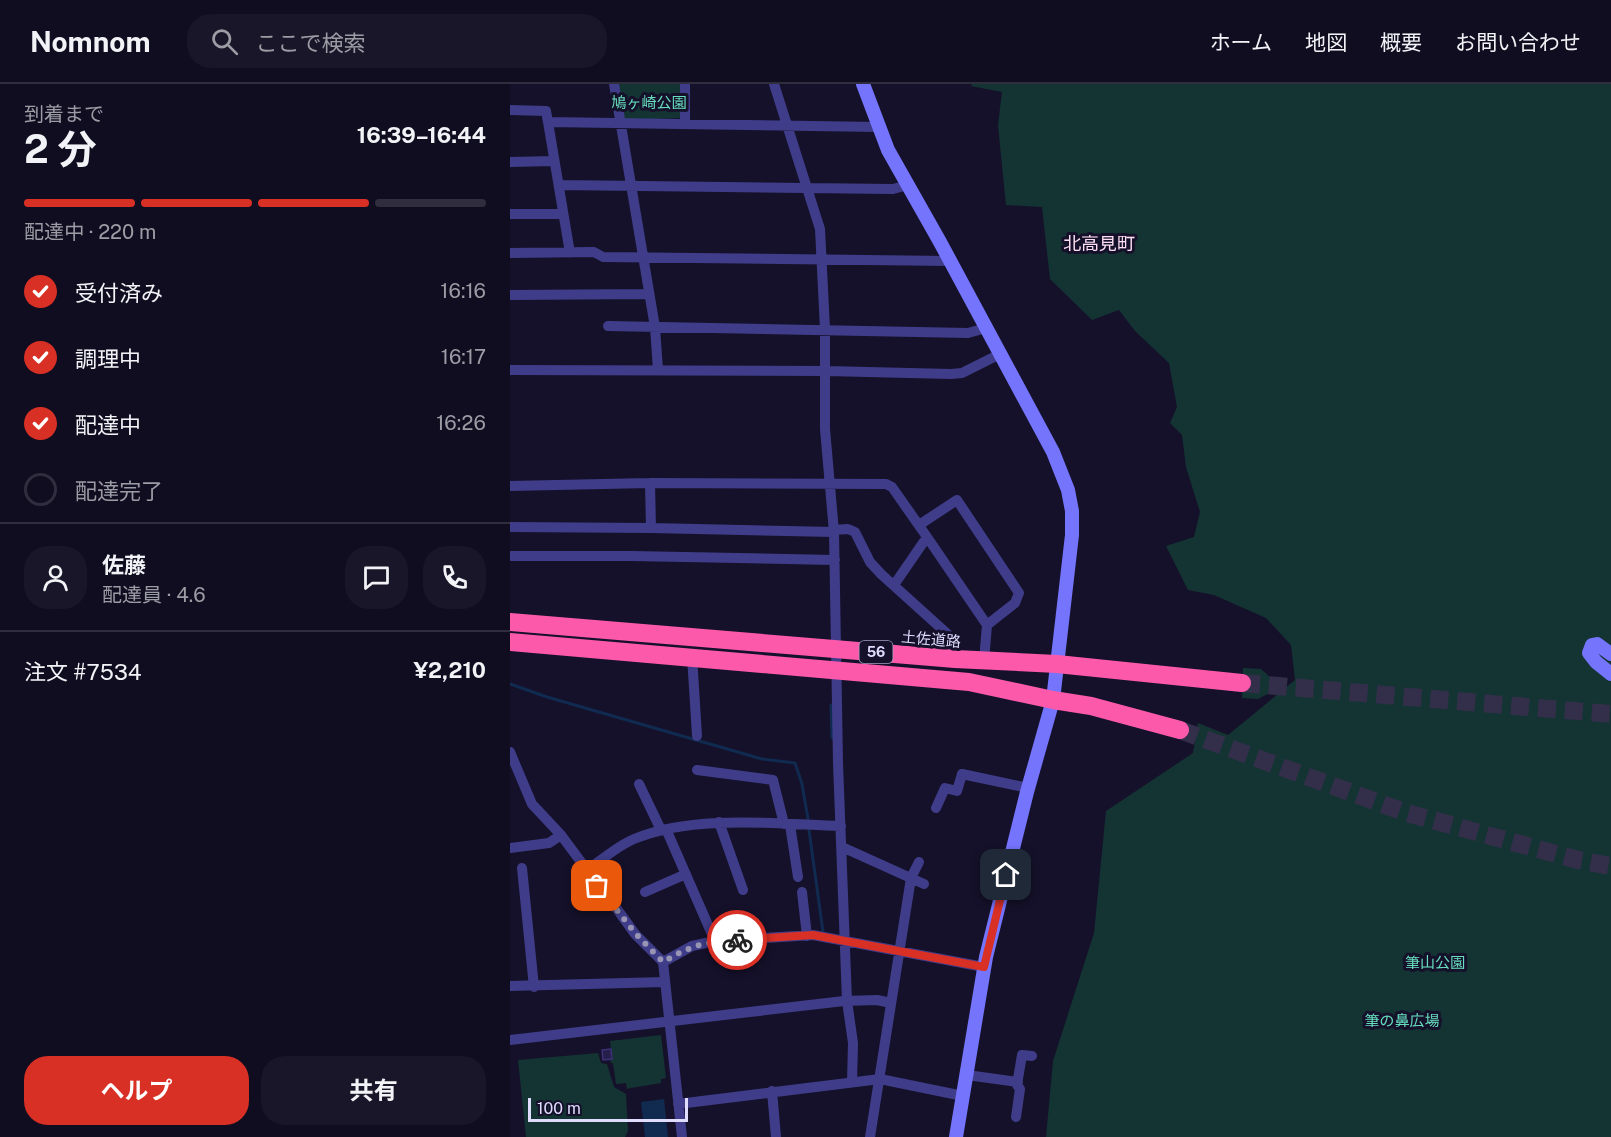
<!DOCTYPE html>
<html lang="ja">
<head>
<meta charset="utf-8">
<style>
	body { margin:0; font-family:"Public Sans","Noto Sans JP",sans-serif; background:#191629; color:#f1f3f6; height:100vh; display:flex; flex-direction:column; font-size:22px; white-space:nowrap }
	* { box-sizing:border-box; margin:0 }
	p { font-size:20px; color:#9c9ca5 }
	.icon { flex:none; width:33px; height:33px; fill:none; stroke:currentColor; stroke-width:2; stroke-linecap:round; stroke-linejoin:round }
	.map { position:relative; flex:1; overflow:hidden }
	.panel { display:flex; flex-direction:column; background:#100d20; width:510px }
	.panel>* { flex:none }
	.scale { position:absolute; left:18px; bottom:15px; width:160px; box-sizing:border-box; padding-left:6px; border:3px solid #dfdcfe; border-top:0; font-size:16px; line-height:21px; white-space:nowrap; color:#dfdcfe; -webkit-text-stroke:4px #15112b; paint-order:stroke }
	.pin { position:absolute; display:grid; place-items:center; width:51px; height:51px; color:#fff; margin:-26px; border-radius:12px; box-shadow:0 3px 9px #0006 }
	.courier { position:absolute; display:grid; place-items:center; width:60px; height:60px; margin:-30px; border:4px solid #d93025; border-radius:50%; background:#fff; color:#222; box-shadow:0 2px 8px #0007 }
	.head em { font-style:normal; font-weight:700 }
	.head div { display:flex; flex-direction:column-reverse }
	.head { display:flex; align-items:center; justify-content:space-between; height:102px; padding:0 24px }
	h1 { font-size:39px; font-weight:700; line-height:45px }
	.bar { display:grid; grid-template-columns:repeat(4,1fr); gap:9px 6px; align-content:center; height:72px; padding:0 24px }
	.bar i { height:8px; border-radius:4px; background:#302d3e }
	.bar .active { background:#d93025 }
	.bar p { grid-column:span 4 }
	.line { display:flex; align-items:center; gap:15px; padding:0 24px; border-top:2px solid #302d3e }
	.line div { flex:1 }
	.round { display:grid; place-items:center; flex:none; width:63px; height:63px; border-radius:24px; background:#191629 }
	ol { padding:0 24px; list-style:none }
	li { display:flex; align-items:center; gap:18px; height:66px }
	li p { margin-inline-start:auto }
	li .icon { padding:6px; border-radius:50%; background:#d93025; color:#fff; stroke-width:4 }
	li:last-child { color:#9c9ca5 }
	li i { width:33px; height:33px; border:3px solid #302d3e; border-radius:50% }
	.button { display:flex; gap:12px; margin-top:auto; padding:12px 24px }
	.button a { flex:1; height:69px; border-radius:24px; background:#d93025; color:#fff; font-size:24px; font-weight:700; line-height:69px; text-align:center }
	.button a+a { background:#191629; color:#f1f3f6 }
	header { display:flex; align-items:center; gap:36px; box-sizing:border-box; height:84px; padding:0 30px; background:#100d20; border-bottom:2px solid #302d3e }
	header strong { font-size:28px }
	nav { display:flex; gap:33px; margin-inline-start:auto; font-size:21px }
	.search { width:420px; height:54px; background:#191629; display:flex; align-items:center; gap:15px; box-sizing:border-box; padding:0 21px; border-radius:24px; color:#9c9ca5; font-size:22px }
	main { display:flex; flex:1; min-height:0 }
	.map>svg:first-child { display:block }
	.green { fill:#143433 }
	.water { fill:#102a50 }
	.lines { fill:none; stroke-linecap:round; stroke-linejoin:round }
	.stream { stroke:#102a50; stroke-width:3 }
	.building { fill:#261e4b; stroke:#3d3077; stroke-width:1.5 }
	.highway-tunnel { stroke:#332f4b; stroke-width:18; stroke-dasharray:18 9; stroke-linecap:butt }
	.street { stroke:#3f3d89; stroke-width:10 }
	.secondary { stroke:#7574fd; stroke-width:14 }
	.highway { stroke:#fc59ab; stroke-width:18 }
	.done { stroke:#9895b4; stroke-width:6; stroke-dasharray:0 10.8 }
	.route { stroke:#d93025; stroke-width:8 }
	.labels { text-anchor:middle; dominant-baseline:central; stroke-width:6; stroke-linejoin:round; paint-order:stroke }
	.shield { fill:#15112b; stroke:#a29fbf; stroke-width:1.5 }
	.shield-label { font-size:14px; font-weight:bold; fill:#dfdcfe }
	.park-label { font-size:15px; fill:#67dfbe; stroke:#15112b }
	.street-label { font-size:15px; fill:#dfdcfe; stroke:#15112b }
	.quarter-label { font-size:18px; fill:#fedef3; stroke:#15112b }
</style>
</head>
<body>
<header>
<strong>Nomnom</strong>
<div class="search"><svg class="icon" aria-label="search" viewBox="0 0 24 24"><circle cx="10" cy="10" r="6"/><path d="M15 15l6 6"/></svg>ここで検索</div>
<nav><a>ホーム</a><a>地図</a><a>概要</a><a>お問い合わせ</a></nav>
</header>
<main>
<section class="panel">
<div class="head"><div><h1>2 分</h1><p>到着まで</p></div><em>16:39–16:44</em></div>
<div class="bar"><i class="active"></i><i class="active"></i><i class="active"></i><i></i><p>配達中 · 220 m</p></div>
<ol>
<li><svg class="icon" aria-label="check" viewBox="0 0 24 24"><path d="M5 12l5 5 9-10"/></svg>受付済み<p>16:16</p></li>
<li><svg class="icon" aria-label="check" viewBox="0 0 24 24"><path d="M5 12l5 5 9-10"/></svg>調理中<p>16:17</p></li>
<li><svg class="icon" aria-label="check" viewBox="0 0 24 24"><path d="M5 12l5 5 9-10"/></svg>配達中<p>16:26</p></li>
<li><i></i>配達完了</li>
</ol>
<div class="line" style="height:108px"><a class="round"><svg class="icon" aria-label="person" viewBox="0 0 24 24"><circle cx="12" cy="8" r="4"/><path d="M4 21q1-7 8-7t8 7"/></svg></a><div><b>佐藤</b><p>配達員 · 4.6</p></div><a class="round"><svg class="icon" aria-label="chat" viewBox="0 0 24 24"><path d="M4 5h16v11H9l-5 4z"/></svg></a><a class="round"><svg class="icon" aria-label="phone" viewBox="0 0 24 24"><path d="M5 4h4l2 5-3 2q2 4 5 5l2-3 5 2v4C11 20 4 13 5 4z"/></svg></a></div>
<div class="line" style="height:78px"><div>注文 #7534</div><b>¥2,210</b></div>
<div class="button"><a>ヘルプ</a><a>共有</a></div>
</section>
<div class="map">
<svg width="1101" height="1053" viewBox="0 0 1101 1053">
	<rect width="100%" height="100%" fill="#15112b"/>
	<!-- green -->
	<path class="green" d="M107,0h64l-1,34 -56,2z
		M462,0h639v1053h-565l7,-76 41,-128 12,-122 87,-58 5,-30 30,12 67,-55 -4,-35 -25,-27 -52,-23 -26,-5 -22,-44 28,-9 6,-25 -14,-45 -4,-32 -12,-12 7,-16 -8,-44 -34,-32 -16,-21 -27,10 -42,-41 -8,-72 -36,-2 -8,-80 4,-33 -31,-6z
		M733,584l18,1 17,15 -1,5 -19,10 -16,-1z
		M151,951l5,43 -5,1v4l-30,5 -4,1 -1,-6 -10,1 -3,-21h-2l-1,-3 2,-1 -2,-18z
		M88,969l3,10 6,1 7,23 12,7 2,37 -3,6h-99l-8,-77z"/>
	<!-- water -->
	<path class="water" d="M154,1015l4,38h-23l-4,-35z"/>
	<g class="lines">
		<!-- stream -->
		<path class="stream" d="M0,600l37,13 215,62 33,4 7,21 6,35
			M321,621l1,33
			M299,746l14,102"/>
	</g>
	<!-- building -->
	<path class="building" d="M101,965l1,10 -9,1 -1,-10z"/>
	<g class="lines">
		<!-- highway-tunnel -->
		<path class="highway-tunnel" d="M732,599l369,31
			M670,646l227,83 171,47 33,6"/>
		<!-- street -->
		<path class="street" d="M104,0l41,243 3,43
			M264,0l46,145 5,100v100l9,103 4,231 9,238 6,42 -1,39
			M0,26l36,1 2,11
			M175,39v-39
			M0,78l44,-1
			M49,101l334,4 15,-4
			M0,130h53
			M0,169l84,-1 9,5 347,4
			M60,169l-22,-131 331,5
			M0,211l139,-1
			M98,242l360,7 18,-5
			M0,286l316,1 125,3 11,-1 38,-19
			M140,399l1,45
			M0,402l140,-3 236,1 6,3 35,50 -33,48
			M409,441l38,-25 62,93 -4,10 -28,22 -3,36
			M0,443l141,1 183,4
			M324,446l14,-1 7,3 15,30 11,12 72,65 2,20
			M417,453l60,88
			M0,472h121l204,4
			M182,572l5,80
			M0,668l22,52 29,31 26,35 20,31 10,8 18,25 28,28 19,175
			M187,686l76,10 11,44
			M129,700l22,46
			M426,724l9,-20 12,3 5,-17 66,14
			M209,738l24,68
			M280,741l8,52
			M156,745l49,112
			M332,763l82,37
			M0,764l39,-5 12,-8
			M12,784l12,119
			M77,786c15,-10 30,-24 47,-31 60,-25 143,-15 207,-13
			M135,808l41,-18
			M292,808l5,44
			M153,878l29,-16 23,-5 98,-6 171,32
			M0,902l155,-4
			M0,956l334,-39 33,-1 14,3
			M457,991l51,7
			M262,1007l4,46
			M168,1020l202,-25 83,17
			M506,1033l4,-28 -3,-4 5,-30 10,1
			M360,1053l41,-259 8,-16"/>
		<!-- secondary -->
		<path class="secondary" d="M353,0l25,66 52,92 113,210 15,38 4,21v24l-19,165 -26,92 -41,165 -30,180
			M1101,570l-14,-10 -5,1 -3,8 7,9 15,12"/>
		<!-- highway -->
		<path class="highway" d="M0,538l445,37 102,5 185,19
			M0,558l459,40 84,18 38,6 89,24"/>
	</g>
	<g class="lines">
		<!-- done -->
		<path class="done" d="M87,802l10,15 9,8 20,25 27,28c29,-17 41,-20 74,-22"/>
		<!-- route -->
		<path class="route" d="M227,856l76,-5 171,32 22,-92"/>
	</g>
	<g class="labels">
		<!-- shield labels -->
		<rect class="shield" x="349.5" y="557" width="33" height="22" rx="4.5"/>
		<g class="shield-label">
			<text x="366" y="568">56</text>
		</g>
		<!-- park labels -->
		<g class="park-label">
			<text x="139" y="18">鳩ヶ崎公園</text>
			<text x="925" y="878">筆山公園</text>
			<text x="892" y="936">筆の鼻広場</text>
		</g>
		<!-- street labels -->
		<g class="street-label">
			<text transform="translate(421 555) rotate(5)">土佐道路</text>
		</g>
		<!-- quarter labels -->
		<g class="quarter-label">
			<text x="589" y="159">北高見町</text>
		</g>
	</g>
</svg>
<div class="scale">100 m</div>
<div class="pin" style="left:87px;top:802px;background:#ea580c"><svg class="icon" aria-label="bag" viewBox="0 0 24 24"><path d="M5 8h14l-1 12H6zM9 8a3 3 0 0 1 6 0"/></svg></div>
<div class="pin" style="left:496px;top:791px;background:#1f2937"><svg class="icon" aria-label="home" viewBox="0 0 24 24"><path d="M3 11l9-7 9 7M6 9v11h12V9"/></svg></div>
<div class="courier" style="left:227px;top:856px"><svg class="icon" aria-label="bike" viewBox="0 0 24 24"><circle cx="6" cy="16" r="4"/><circle cx="18" cy="16" r="4"/><path d="M6 16l4-8h5l3 8M10 8l3 8H6M13 5h3"/></svg></div>
</div>
</main>
</body>
</html>
